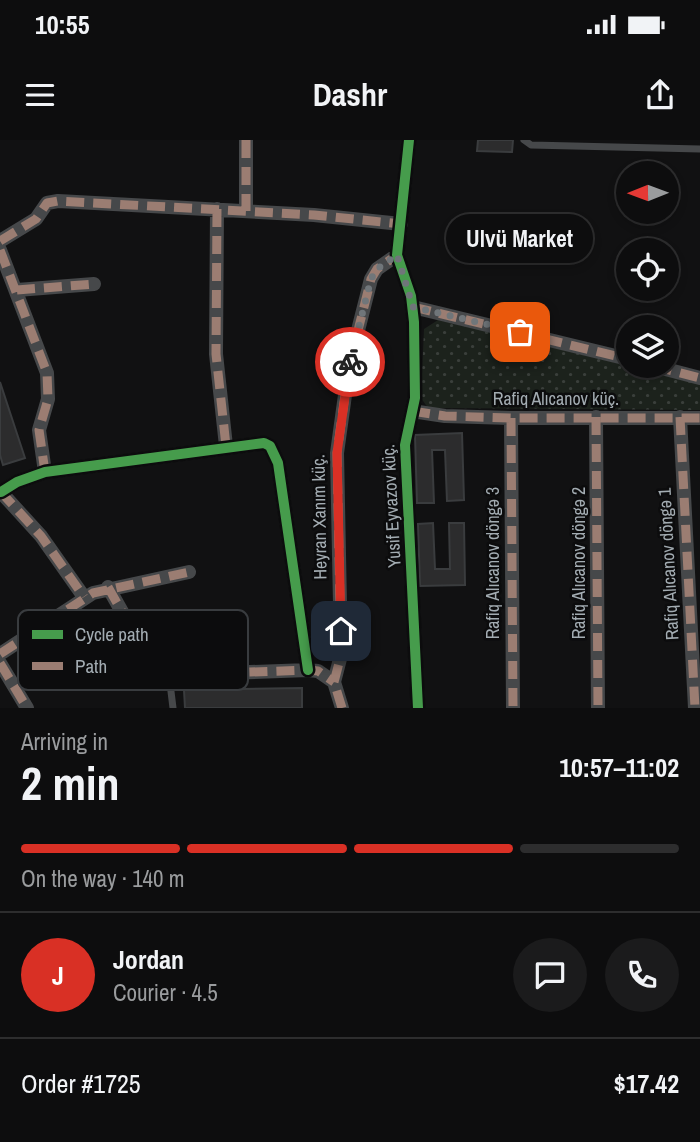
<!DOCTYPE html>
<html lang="en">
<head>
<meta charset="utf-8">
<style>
	body { margin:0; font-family:"Archivo Narrow",sans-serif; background:#1b1b1c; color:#f1f3f6; height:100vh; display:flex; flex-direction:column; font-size:26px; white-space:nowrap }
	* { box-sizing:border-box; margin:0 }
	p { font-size:23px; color:#9a9c9e }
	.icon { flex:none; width:38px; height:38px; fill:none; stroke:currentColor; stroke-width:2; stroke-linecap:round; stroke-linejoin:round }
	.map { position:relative; height:568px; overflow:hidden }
	.side { display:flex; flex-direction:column; background:#0d0d0e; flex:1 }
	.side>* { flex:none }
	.needle { width:46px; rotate:269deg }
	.buttons { position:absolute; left:616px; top:21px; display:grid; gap:14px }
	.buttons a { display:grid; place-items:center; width:63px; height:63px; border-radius:50%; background:#0d0d0e; box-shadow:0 4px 10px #0003,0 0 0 2px #2d2d2e; font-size:35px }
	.pin { position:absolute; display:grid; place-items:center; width:60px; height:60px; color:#fff; margin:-30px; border-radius:14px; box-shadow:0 4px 10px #0006 }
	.courier { position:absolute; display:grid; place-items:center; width:70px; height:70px; margin:-35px; border:5px solid #d93025; border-radius:50%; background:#fff; color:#222; box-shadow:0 2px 9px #0007 }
	.bubble { position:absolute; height:49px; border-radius:24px; background:#0d0d0e; box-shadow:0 4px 10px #0003,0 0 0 2px #2d2d2e; font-size:23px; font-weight:800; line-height:49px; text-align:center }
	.headline em { font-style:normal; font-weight:800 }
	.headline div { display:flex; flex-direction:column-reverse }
	.headline { display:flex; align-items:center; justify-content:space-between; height:119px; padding:0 21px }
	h1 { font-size:46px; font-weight:800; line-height:52px }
	.bar { display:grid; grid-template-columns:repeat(4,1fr); gap:10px 7px; align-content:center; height:84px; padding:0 21px }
	.bar i { height:9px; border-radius:5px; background:#2d2d2e }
	.bar .selected { background:#d93025 }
	.bar p { grid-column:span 4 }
	.line { display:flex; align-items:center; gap:18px; padding:0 21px; border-top:2px solid #2d2d2e }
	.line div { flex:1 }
	.round { display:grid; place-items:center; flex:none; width:74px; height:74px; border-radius:37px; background:#1b1b1c }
	.status { display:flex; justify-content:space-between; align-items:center; height:49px; padding:0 35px; background:#0d0d0e; direction:ltr }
	.status svg { height:19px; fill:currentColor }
	header { display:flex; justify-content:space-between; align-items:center; height:91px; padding:0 21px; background:#0d0d0e; font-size:32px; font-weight:800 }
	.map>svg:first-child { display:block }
	.park { fill:url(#park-dots) }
	.building { fill:#2c2c2d; stroke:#3a3c3e; stroke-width:2 }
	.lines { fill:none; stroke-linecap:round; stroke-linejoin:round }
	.service { stroke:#46484a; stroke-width:7 }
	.minor { stroke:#46484a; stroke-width:14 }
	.quiet { stroke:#9b7d72; stroke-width:9; stroke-dasharray:18 9; stroke-linecap:butt }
	.cycleway-casing { stroke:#0c0c0d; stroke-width:15 }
	.cycleway { stroke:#469c4c; stroke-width:10 }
	.done { stroke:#70767a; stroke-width:7; stroke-dasharray:0 12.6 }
	.route { stroke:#d93025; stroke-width:9 }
	.labels { text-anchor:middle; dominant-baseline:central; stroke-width:5; stroke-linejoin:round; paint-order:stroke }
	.street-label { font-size:18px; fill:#a3acb2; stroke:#0c0c0d }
	.key { fill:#0c0c0d; stroke:#393c3f; stroke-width:2 }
	.key-label { font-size:19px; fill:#a3acb2 }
</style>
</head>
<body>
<div class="status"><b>10:55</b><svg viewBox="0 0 49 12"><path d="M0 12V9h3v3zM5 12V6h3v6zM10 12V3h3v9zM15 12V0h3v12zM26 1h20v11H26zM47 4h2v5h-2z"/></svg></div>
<header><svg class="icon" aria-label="menu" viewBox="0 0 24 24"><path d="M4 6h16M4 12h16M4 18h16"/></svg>Dashr<svg class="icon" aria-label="share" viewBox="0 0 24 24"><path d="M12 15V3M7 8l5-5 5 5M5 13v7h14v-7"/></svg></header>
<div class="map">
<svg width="700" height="568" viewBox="0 0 700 568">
	<defs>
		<pattern id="park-dots" width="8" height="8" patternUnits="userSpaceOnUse" patternTransform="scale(1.75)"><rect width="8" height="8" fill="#1c221c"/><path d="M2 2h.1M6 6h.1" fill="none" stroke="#3a3f3b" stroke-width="1.8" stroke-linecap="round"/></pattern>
	</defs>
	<rect width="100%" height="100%" fill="#111112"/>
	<!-- park -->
	<path class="park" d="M438,180l262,63v27l-272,-2 -7,-10 3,-69z"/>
	<!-- building -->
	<path class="building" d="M478,0h35l-1,12 -35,-1z
		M0,242l25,76 -22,7 -3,-10z
		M462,293l2,67 -17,1 -2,-51h-13l2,53h-17l-2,-68z
		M433,383l2,46h15l-1,-46h15l1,62 -45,1 -2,-62z
		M302,548v20h-117l-1,-18z"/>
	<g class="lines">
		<!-- service -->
		<path class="service" d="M524,0l7,5 169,4
			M169,535l4,33"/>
		<!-- minor -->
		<path class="minor" d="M246,0v71
			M409,0l-12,115 14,41 3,26 1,76 -10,47 13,263
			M217,69l-1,145 10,92
			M0,101l36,-22 11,-16 11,-2 256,14 87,9
			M0,110l47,123 1,26 -9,31 6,42
			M17,150l77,-6
			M413,167l215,52
			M654,226l46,12
			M412,271l33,5 66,2h189
			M596,277l2,291
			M680,277l15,291
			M511,278l2,290
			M0,351l41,45 43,61
			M1,352l16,-10 28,-10 219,-29 6,3 8,17 30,207
			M108,447l40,71 21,17 139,-5 10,1 16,11
			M0,514l93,-61 96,-21
			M0,523l27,45
			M342,568l-8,-26 7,-27 -4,-202 12,-87 22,-87 6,-10 20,-14"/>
		<!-- quiet -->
		<path class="quiet" d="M246,0v71
			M217,69l-1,145 10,92
			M0,101l36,-22 11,-16 11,-2 256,14 87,9
			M0,110l47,123 1,26 -9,31 6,42
			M17,150l77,-6
			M413,167l215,52
			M654,226l46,12
			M412,271l33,5 66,2h189
			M596,277l2,291
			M680,277l15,291
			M511,278l2,290
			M0,351l41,45 43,61
			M108,447l40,71 21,17 139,-5 10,1 16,11
			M0,514l93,-61 96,-21
			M0,523l27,45
			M342,568l-8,-26 7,-27 -4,-202 12,-87 22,-87 6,-10 20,-14"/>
		<defs>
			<path id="cycleway" d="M409,0l-12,115 14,41 3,26 1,76 -10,47 13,263
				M1,352l16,-10 28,-10 219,-29 6,3 8,17 30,207"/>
		</defs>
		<!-- cycleway casing -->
		<use href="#cycleway" class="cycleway-casing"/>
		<!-- cycleway -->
		<use href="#cycleway" class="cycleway"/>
	</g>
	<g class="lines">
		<!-- done -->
		<path class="done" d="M350,222l21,-83 6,-10 20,-14 16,52 107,25"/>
		<!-- route -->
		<path class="route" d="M341,491l-4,-178 13,-91"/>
	</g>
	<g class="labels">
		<!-- street labels -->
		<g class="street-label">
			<text x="556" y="258">Rafiq Alıcanov küç.</text>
			<text transform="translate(391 366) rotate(-93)">Yusif Eyvazov küç.</text>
			<text transform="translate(319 377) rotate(-91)">Heyran Xanım küç.</text>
			<text transform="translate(492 423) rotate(-90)">Rafiq Alıcanov döngə 3</text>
			<text transform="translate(578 423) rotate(-90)">Rafiq Alıcanov döngə 2</text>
			<text transform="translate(668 424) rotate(-93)">Rafiq Alıcanov döngə 1</text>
		</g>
	</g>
	<!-- legend -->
	<rect x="18" y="470" width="230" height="80" rx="10" class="key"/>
	<rect x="32" y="490" width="31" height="9" fill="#469c4c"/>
	<rect x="32" y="522" width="31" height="8" fill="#9b7d72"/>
	<g class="key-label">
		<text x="75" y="501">Cycle path</text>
		<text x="75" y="533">Path</text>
	</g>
</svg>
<div class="buttons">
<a><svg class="needle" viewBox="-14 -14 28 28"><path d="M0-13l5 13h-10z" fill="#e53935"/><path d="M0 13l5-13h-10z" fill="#9a9c9e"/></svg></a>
<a><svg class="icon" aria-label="locate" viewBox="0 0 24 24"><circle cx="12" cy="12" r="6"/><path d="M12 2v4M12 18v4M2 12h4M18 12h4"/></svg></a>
<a><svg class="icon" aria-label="layers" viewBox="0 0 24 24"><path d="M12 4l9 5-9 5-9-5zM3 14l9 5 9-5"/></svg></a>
</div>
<div class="pin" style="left:520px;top:192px;background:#ea580c"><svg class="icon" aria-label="bag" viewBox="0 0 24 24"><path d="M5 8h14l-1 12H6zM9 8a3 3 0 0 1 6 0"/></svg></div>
<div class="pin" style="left:341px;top:491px;background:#1f2937"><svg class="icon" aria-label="home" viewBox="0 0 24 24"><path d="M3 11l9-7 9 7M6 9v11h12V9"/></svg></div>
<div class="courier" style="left:350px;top:222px"><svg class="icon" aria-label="bike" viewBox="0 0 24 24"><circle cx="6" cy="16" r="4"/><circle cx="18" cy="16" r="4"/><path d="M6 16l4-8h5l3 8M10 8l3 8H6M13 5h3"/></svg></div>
<div class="bubble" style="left:446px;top:74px;width:147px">Ulvü Market</div>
</div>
<section class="side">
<div class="headline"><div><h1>2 min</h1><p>Arriving in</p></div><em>10:57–11:02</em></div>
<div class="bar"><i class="selected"></i><i class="selected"></i><i class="selected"></i><i></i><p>On the way · 140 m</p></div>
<div class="line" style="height:126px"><b class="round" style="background:#d93025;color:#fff">J</b><div><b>Jordan</b><p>Courier · 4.5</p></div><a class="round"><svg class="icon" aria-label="chat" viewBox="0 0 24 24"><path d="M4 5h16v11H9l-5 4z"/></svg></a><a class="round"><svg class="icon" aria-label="phone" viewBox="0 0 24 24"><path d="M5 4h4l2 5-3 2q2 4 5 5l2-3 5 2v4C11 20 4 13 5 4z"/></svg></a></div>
<div class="line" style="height:91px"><div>Order #1725</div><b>$17.42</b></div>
</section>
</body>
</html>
